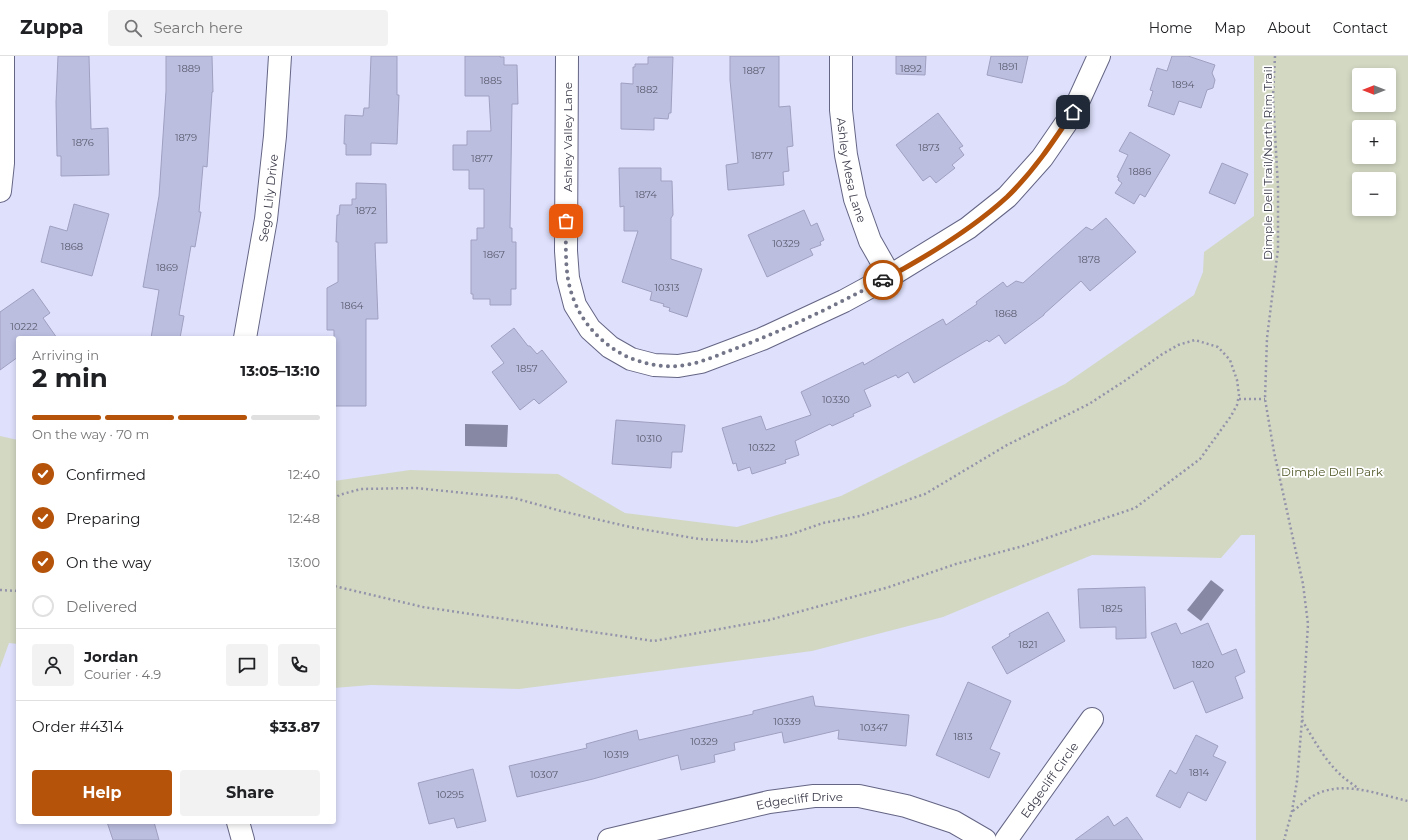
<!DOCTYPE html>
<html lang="en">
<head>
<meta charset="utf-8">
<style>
	body { margin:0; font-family:Montserrat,sans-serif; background:#f2f2f2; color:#202124; height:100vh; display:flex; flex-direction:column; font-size:15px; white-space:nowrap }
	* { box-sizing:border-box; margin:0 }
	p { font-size:13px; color:#757577 }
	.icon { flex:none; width:22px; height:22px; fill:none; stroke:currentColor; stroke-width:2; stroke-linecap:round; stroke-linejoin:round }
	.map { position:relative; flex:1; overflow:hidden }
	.drawer { position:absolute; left:16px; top:280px; width:320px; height:488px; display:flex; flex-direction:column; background:#fff; border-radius:4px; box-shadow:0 2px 6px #0003 }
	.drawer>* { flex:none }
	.needle { width:26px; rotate:270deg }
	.controls { position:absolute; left:1352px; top:12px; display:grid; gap:8px }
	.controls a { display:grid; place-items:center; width:44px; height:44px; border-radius:4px; background:#fff; box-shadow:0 2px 6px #0003; font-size:20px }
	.pin { position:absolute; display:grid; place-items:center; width:34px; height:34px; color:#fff; margin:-17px; border-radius:8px; box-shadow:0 2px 6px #0006 }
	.courier { position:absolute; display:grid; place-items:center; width:40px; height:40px; margin:-20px; border:3px solid #b45309; border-radius:50%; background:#fff; color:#222; box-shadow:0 1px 5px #0007 }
	.headline em { font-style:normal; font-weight:700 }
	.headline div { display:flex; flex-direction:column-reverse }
	.headline { display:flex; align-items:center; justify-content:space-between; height:68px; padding:0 16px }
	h1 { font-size:26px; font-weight:700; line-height:30px }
	.bar { display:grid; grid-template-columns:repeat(4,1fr); gap:6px 4px; align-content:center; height:48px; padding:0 16px }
	.bar i { height:5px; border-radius:3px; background:#e0e0e0 }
	.bar .current { background:#b45309 }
	.bar p { grid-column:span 4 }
	.line { display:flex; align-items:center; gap:10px; padding:0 16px; border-top:1px solid #e0e0e0 }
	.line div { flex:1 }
	.round { display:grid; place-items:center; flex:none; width:42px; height:42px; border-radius:4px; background:#f2f2f2 }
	ol { padding:0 16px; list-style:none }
	li { display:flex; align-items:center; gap:12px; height:44px }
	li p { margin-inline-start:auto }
	li .icon { padding:4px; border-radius:50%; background:#b45309; color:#fff; stroke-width:4 }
	li:last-child { color:#757577 }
	li i { width:22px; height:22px; border:2px solid #e0e0e0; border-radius:50% }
	.action { display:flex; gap:8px; margin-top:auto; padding:8px 16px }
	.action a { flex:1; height:46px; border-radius:4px; background:#b45309; color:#fff; font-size:16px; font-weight:700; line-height:46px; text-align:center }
	.action a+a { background:#f2f2f2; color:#202124 }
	header { display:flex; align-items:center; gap:24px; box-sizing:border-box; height:56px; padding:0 20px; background:#fff; border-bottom:1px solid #e0e0e0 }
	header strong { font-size:19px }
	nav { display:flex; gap:22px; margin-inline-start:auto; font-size:14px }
	.search { width:280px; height:36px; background:#f2f2f2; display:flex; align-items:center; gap:10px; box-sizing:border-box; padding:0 14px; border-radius:4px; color:#757577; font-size:15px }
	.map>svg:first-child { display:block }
	.green { fill:#d3d8c3; fill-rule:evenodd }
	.water { fill:#8788a4 }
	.building { fill:#bcbee0; stroke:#9fa0c1 }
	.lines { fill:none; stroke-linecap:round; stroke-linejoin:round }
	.minor-casing { stroke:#646584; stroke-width:24 }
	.path { stroke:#9394aa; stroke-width:2.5; stroke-dasharray:2 3; stroke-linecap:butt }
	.minor { stroke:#fff; stroke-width:22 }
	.done { stroke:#737588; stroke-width:4; stroke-dasharray:0 7.2 }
	.route { stroke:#b45309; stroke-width:5 }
	.labels { text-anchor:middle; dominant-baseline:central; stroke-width:3.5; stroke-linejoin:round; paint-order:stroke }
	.number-label { font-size:10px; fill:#5a5c6f }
	.street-label { font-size:12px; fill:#3a3b49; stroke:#fff }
	.park-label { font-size:12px; fill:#535b2b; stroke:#fff }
</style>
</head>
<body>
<header>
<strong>Zuppa</strong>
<div class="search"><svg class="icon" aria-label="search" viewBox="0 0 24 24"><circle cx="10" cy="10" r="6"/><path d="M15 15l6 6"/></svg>Search here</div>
<nav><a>Home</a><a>Map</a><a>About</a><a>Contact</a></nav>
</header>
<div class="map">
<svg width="1408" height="784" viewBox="0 0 1408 784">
	<rect width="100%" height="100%" fill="#dee0fc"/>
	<!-- green -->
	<path class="green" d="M1254,0h154v784h-152l-1,-305h-14l-20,23 -129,-3 -149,62 -131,34 -293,38 -148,-4 -37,3v-207l76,-11 148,4 67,39 112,14 104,-31 224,-112 129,-89 9,-23 1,-20 50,-36zM1359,19h30v30h-30zM1359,71h30v30h-30zM1359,123h30v30h-30z
		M0,380l18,4v204l-9,-1 -9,25z"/>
	<!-- water -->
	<path class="water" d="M465,368l43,1 -1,22 -42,-1z
		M1211,524l13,10 -23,31 -14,-11z"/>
	<!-- building -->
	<path class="building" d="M58,0h31l2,73 17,-1 1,47 -48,1v-20h-4l-1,-54z
		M166,0h46l1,36h-1l-5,75 -4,-1 -4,46h2l-6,35 -4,-1 -12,69 5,1 -4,22h-29l8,-48 -16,-3 16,-91 7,-105z
		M371,0h26v39h2l-2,49 -26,-1v12h-25v-11h-2l1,-29 18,1 1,-8h5z
		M465,0h35v1h4v8h13l1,39h-6l-2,124h2v14h4v47h-5v16h-21v-6h-17v-5h-2v-54h6v-12h7v-39h-15v-19h-16v-25h14v-14h24l-2,-35h-24z
		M730,0h49v51l11,-1 3,40 -6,1 2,24 -6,1 1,13 -56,5 -2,-25 12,-2 -8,-83z
		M896,0h30l-1,19 -29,-1z
		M991,0h37l-6,27 -35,-8z
		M1172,0h16l27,9 -3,8 3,7 -2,8 -6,2 -6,18 -22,-7 -5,14 -26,-9 5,-15 -3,-1 7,-22 10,3z
		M648,1h25l-2,56h-2l-1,6 -14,-1v12l-33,-1v-46l12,1v-17h2v-3h13z
		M938,57l25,33 -4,2 5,7 -12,10 3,3 -19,15 -6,-7 -7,5 -27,-36z
		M1130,76l40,23 -25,42 -5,-3 -6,10 -19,-11 7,-10 -4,-3 1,-2 -2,-1 11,-22 -9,-4z
		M1222,107l26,11 -13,30 -26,-11z
		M619,112h42v13h11l1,34 -2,3v41l31,10 -15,48 -18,-6 1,-3 -7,-2 1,-2 -14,-4 2,-8 -30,-10 16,-51h-14v-25l-4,1z
		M356,127l30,1 1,59h-12l3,76h-12v87h-32v-76h-7v-42l11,-6v-40h-2l1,-27h2l1,-10h12v-6h4z
		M74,148l35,10 -17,62 -51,-14 9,-36 17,5z
		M804,154l7,16 6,-3 7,17 -4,2 1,3 -11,4 3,6 -46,22 -19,-42z
		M1106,162l30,34 -46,39 -9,-10 -37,33v1l-39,29 -6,-9 -10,7 -2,-2 -73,43 -6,-11 -10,6 -2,-3 -32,15 7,16 -18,8 1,2 -22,10 -2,-2 -35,17 4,14 -14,5 1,3 -34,11 -2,-7 -12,4 -2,-8 -3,1 -11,-36 39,-12 5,14 45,-15 -10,-23 62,-30 1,3 79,-46 3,6 31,-21 -1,-2 27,-20 4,5 9,-6 7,2 63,-56 6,3z
		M33,233l17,24 -7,5 14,20h-39v19l-18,13v-58z
		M514,272l14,18h2l7,8 5,-4 25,32 -28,22 -5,-5 -14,11 -28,-38 12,-9 -13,-17z
		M616,364l69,5 -3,27h-10l-1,16 -59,-4z
		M1145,531l1,51 -30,1v-12l-36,1 -2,-39z
		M1048,556l17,29 -58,33 -15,-27 18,-11 -1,-2z
		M1176,567l5,11 27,-11 14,32 14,-6 9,23 -10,5 8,21 -37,15 -13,-32 -19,8 -23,-56z
		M968,626l43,19 -21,48 10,4 -11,25 -53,-23z
		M813,640l2,10 94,9 -3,31 -68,-7 1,-9 -55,13 -2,-11 -48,11 1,7 -21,5 1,7 -34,8 -3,-15 -85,24 -76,18 -8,-31 78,-18 -1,-4 51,-14 2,10 114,-26v-3z
		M1196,679l22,11 -5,10 13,6 -20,39 -18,-9 -8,16 -24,-12 14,-26 6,4z
		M473,713l13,52 -29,7 -3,-10 -25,6 -11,-41z
		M1108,760l6,10 13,-9 16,23h-68z
		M107,766h47l5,18h-46z"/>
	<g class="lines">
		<defs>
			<g id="minor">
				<path d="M567,0l-1,195 2,27 7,27 15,24 20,18 21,12 23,6 24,1 23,-4 61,-23 82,-38 46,-25 78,-48 39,-31 35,-39 31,-45 26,-57"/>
				<path id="s1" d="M841,0v54l5,45 9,44 15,42 20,35"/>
				<path d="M0,135l3,-28v-107"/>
				<path id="s2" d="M245,282l21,-119 9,-83 5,-80"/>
				<path d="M238,766l5,18"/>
				<path id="s3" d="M609,784l160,-38 45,-6h45l47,10 48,16 31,18"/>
				<path id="s4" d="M1006,784l86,-121"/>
			</g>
		</defs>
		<!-- minor casing -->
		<use href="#minor" class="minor-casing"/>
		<!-- path -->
		<path class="path" d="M1275,0l-2,41 5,90v62l-11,89 -2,61 9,53 29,132 5,40 -6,96 -5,61 -5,30 -8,29
			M1239,343h26
			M334,444l5,-5 22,-6 54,-1 99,10 47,13 69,16 69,12 52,3 38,-7 34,-12 37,-7 65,-22 82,-49 82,-41 37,-24 35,-25 17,-10 17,-5 23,7 12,13 7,20 2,15 -2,10 -6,11 -31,43 -65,49 -112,38 -67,18 -67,23 -120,33 -115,21 -231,-34 -89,-21
			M0,534l18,1
			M1302,664c12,20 23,41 40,56 5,5 12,9 17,13
			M1293,755c8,-6 16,-14 26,-18 28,-12 61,2 89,8"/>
		<!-- minor -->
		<use href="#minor" class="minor"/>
	</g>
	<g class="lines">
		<!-- done -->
		<path class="done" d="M566,165c0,19 -1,39 2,58 4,23 15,44 33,60 20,19 49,29 78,27 19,-2 37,-10 55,-17 51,-19 100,-43 149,-69"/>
		<!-- route -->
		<path class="route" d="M883,224c43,-23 88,-50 124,-83 26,-25 46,-55 66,-85"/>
	</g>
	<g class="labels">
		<!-- number labels -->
		<g class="number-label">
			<text x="1008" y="10">1891</text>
			<text x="189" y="12">1889</text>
			<text x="911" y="12">1892</text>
			<text x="754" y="14">1887</text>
			<text x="491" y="24">1885</text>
			<text x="1183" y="28">1894</text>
			<text x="647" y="33">1882</text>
			<text x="186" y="81">1879</text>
			<text x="83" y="86">1876</text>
			<text x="929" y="91">1873</text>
			<text x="762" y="99">1877</text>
			<text x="482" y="102">1877</text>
			<text x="1140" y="115">1886</text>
			<text x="646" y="138">1874</text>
			<text x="366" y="154">1872</text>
			<text x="786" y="187">10329</text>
			<text x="72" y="190">1868</text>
			<text x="494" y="198">1867</text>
			<text x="1089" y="203">1878</text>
			<text x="167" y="211">1869</text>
			<text x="667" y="231">10313</text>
			<text x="352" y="249">1864</text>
			<text x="1006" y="257">1868</text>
			<text x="24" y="270">10222</text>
			<text x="527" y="312">1857</text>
			<text x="836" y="343">10330</text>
			<text x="649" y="382">10310</text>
			<text x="762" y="391">10322</text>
			<text x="1112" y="552">1825</text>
			<text x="1028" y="588">1821</text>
			<text x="1203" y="608">1820</text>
			<text x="787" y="665">10339</text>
			<text x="874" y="671">10347</text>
			<text x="963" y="680">1813</text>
			<text x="704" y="685">10329</text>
			<text x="616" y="698">10319</text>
			<text x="1199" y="716">1814</text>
			<text x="544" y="718">10307</text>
			<text x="450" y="738">10295</text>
		</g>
		<!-- street labels -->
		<g class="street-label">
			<text transform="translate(567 81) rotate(-90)">Ashley Valley Lane</text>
			<text transform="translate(1267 107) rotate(-90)">Dimple Dell Trail/North Rim Trail</text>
			<text stroke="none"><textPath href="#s1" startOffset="115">Ashley Mesa Lane</textPath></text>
			<text stroke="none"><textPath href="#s2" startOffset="142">Sego Lily Drive</textPath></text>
			<text stroke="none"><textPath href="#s4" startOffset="74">Edgecliff Circle</textPath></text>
			<text stroke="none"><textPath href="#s3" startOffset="195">Edgecliff Drive</textPath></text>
		</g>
		<!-- park labels -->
		<g class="park-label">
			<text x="1332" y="415">Dimple Dell Park</text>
		</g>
	</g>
</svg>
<div class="controls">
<a><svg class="needle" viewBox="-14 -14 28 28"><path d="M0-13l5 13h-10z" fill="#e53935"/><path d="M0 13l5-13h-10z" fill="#757577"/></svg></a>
<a>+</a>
<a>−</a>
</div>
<div class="pin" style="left:566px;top:165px;background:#ea580c"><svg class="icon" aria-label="bag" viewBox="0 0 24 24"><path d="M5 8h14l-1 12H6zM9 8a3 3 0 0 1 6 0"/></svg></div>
<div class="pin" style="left:1073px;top:56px;background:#1f2937"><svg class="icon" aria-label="home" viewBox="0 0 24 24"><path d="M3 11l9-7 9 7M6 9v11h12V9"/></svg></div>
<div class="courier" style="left:883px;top:224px"><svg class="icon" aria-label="car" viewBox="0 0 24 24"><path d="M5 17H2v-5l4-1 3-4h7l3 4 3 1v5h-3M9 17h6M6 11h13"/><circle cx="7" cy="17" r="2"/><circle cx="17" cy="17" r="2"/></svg></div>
<section class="drawer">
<div class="headline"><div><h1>2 min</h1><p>Arriving in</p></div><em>13:05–13:10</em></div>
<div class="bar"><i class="current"></i><i class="current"></i><i class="current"></i><i></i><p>On the way · 70 m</p></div>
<ol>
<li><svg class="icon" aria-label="check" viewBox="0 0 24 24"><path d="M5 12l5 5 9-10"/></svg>Confirmed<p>12:40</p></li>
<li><svg class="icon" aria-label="check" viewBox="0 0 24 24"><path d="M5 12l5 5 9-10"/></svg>Preparing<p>12:48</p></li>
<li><svg class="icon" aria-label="check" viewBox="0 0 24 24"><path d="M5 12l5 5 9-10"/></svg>On the way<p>13:00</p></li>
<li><i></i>Delivered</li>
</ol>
<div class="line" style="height:72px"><a class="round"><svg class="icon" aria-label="person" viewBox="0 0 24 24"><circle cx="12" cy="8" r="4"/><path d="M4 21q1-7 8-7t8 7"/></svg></a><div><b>Jordan</b><p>Courier · 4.9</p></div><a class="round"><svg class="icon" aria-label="chat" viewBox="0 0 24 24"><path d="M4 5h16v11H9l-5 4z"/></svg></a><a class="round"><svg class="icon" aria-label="phone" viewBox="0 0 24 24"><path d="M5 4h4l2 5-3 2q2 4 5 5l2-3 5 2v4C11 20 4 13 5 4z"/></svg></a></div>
<div class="line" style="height:52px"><div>Order #4314</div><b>$33.87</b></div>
<div class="action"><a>Help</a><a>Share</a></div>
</section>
</div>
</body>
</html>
